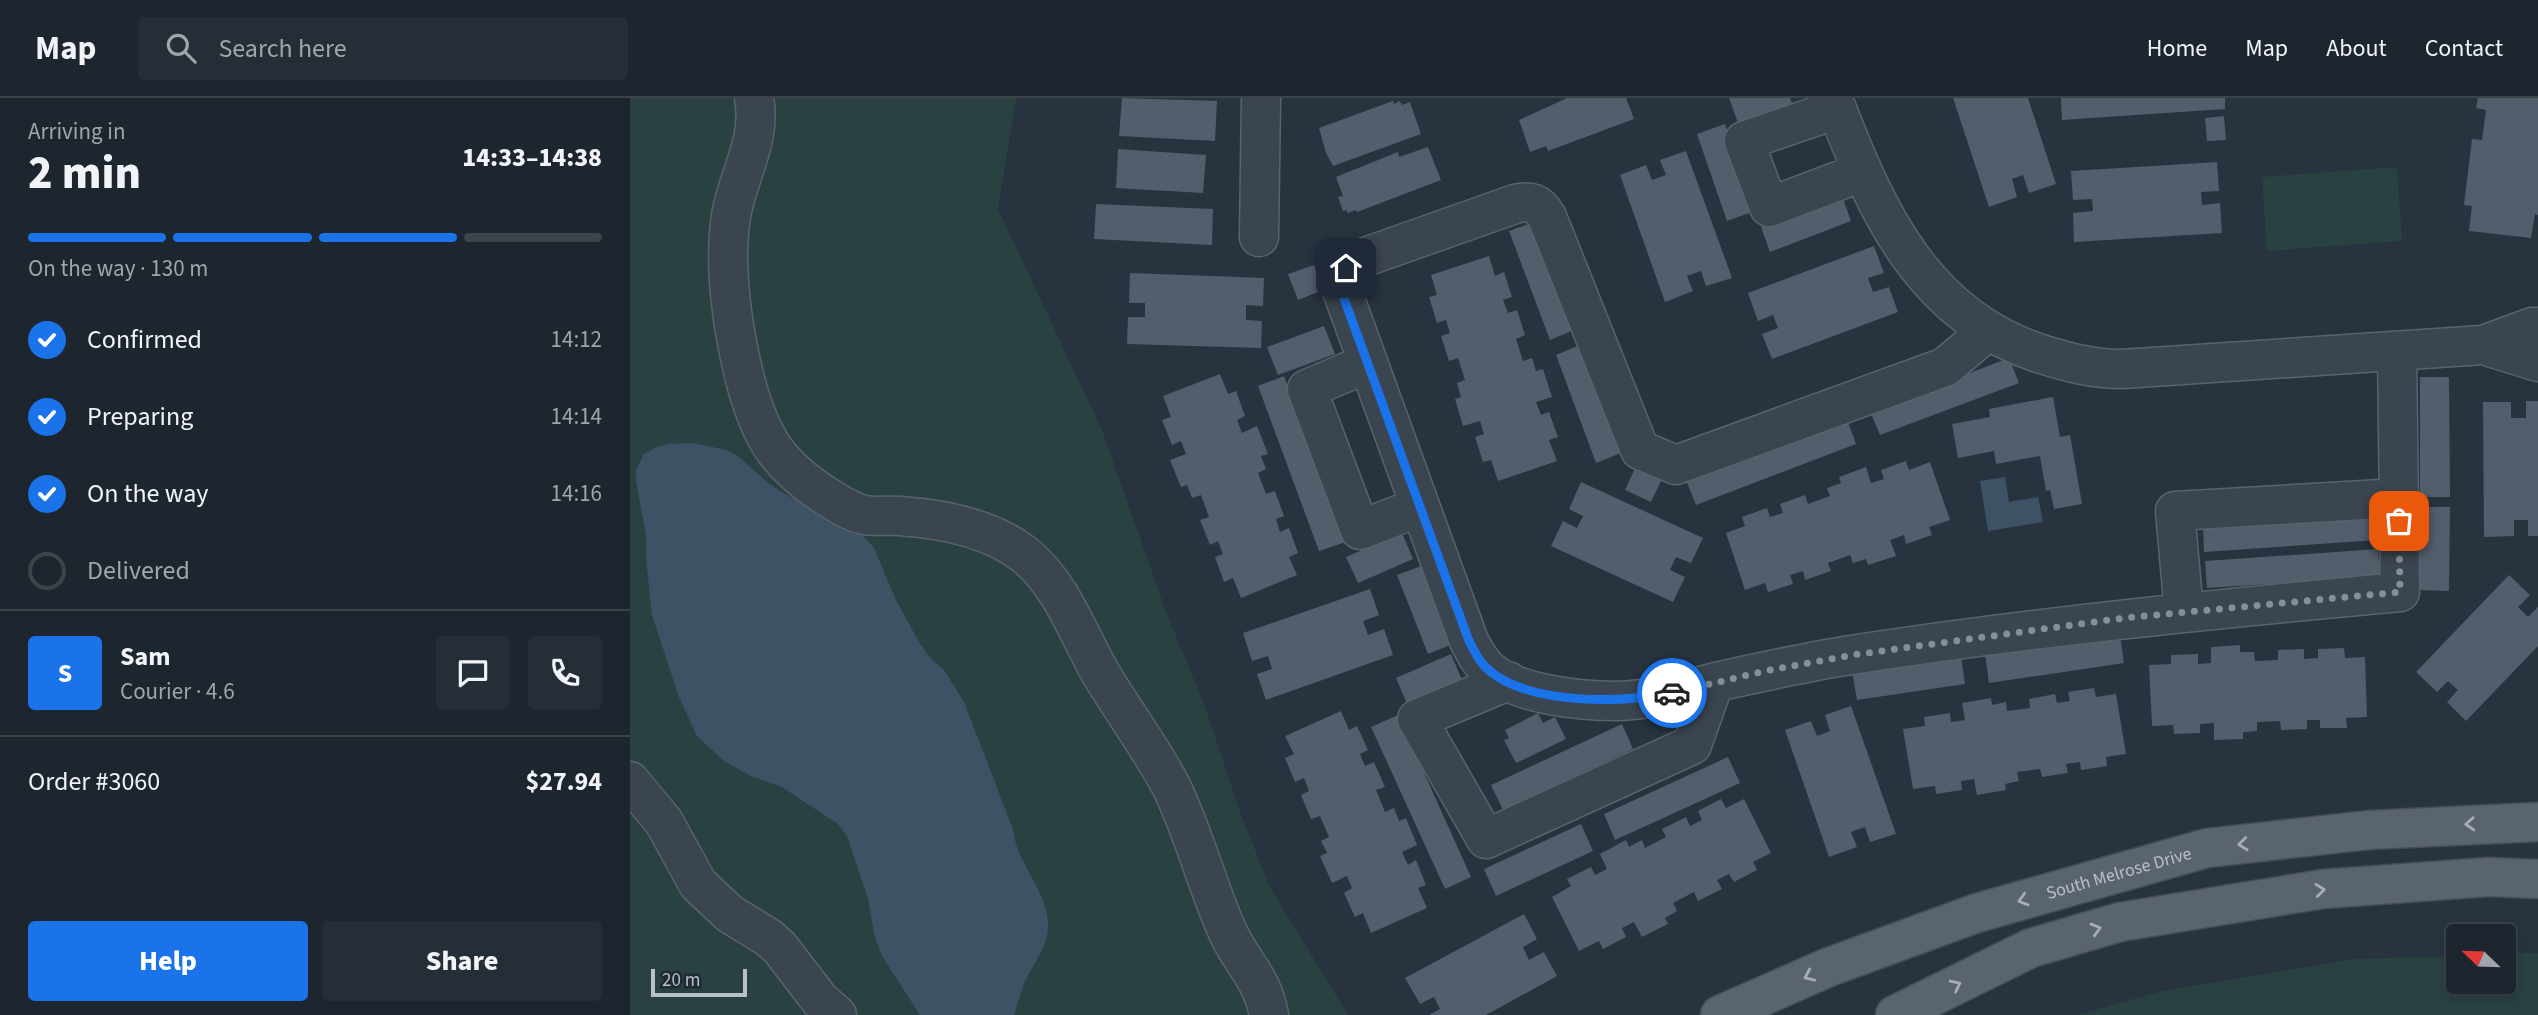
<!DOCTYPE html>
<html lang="en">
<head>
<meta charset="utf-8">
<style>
	body { margin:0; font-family:"Source Sans 3",sans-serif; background:#252e37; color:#f1f3f6; height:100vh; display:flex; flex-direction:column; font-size:26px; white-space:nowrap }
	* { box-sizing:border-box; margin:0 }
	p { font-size:23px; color:#a0a5aa }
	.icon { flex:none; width:38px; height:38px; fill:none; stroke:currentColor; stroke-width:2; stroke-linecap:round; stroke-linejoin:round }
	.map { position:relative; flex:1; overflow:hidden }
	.details { display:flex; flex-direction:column; background:#1d262f; width:630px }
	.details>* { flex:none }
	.needle { width:46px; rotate:293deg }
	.controls { position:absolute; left:1816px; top:826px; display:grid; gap:14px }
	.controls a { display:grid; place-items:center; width:70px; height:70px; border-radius:7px; background:#1d262f; box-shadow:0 4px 10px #0003,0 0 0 2px #3b434b; font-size:35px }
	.scale { position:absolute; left:21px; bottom:18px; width:96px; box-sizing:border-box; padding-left:7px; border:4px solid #b8c0c9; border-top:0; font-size:19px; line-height:24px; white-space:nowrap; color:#b8c0c9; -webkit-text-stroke:5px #202a34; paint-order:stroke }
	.pin { position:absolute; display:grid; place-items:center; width:60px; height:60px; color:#fff; margin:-30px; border-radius:14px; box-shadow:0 4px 10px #0006 }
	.courier { position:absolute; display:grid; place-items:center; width:70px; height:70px; margin:-35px; border:5px solid #1a73e8; border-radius:50%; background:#fff; color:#222; box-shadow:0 2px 9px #0007 }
	.headline em { font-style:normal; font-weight:800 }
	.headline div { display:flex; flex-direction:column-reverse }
	.headline { display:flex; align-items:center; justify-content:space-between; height:119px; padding:0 28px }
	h1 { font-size:46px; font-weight:800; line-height:52px }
	.bar { display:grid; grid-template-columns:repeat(4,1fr); gap:10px 7px; align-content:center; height:84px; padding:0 28px }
	.bar i { height:9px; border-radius:5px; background:#3b434b }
	.bar .current { background:#1a73e8 }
	.bar p { grid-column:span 4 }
	.line { display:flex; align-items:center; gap:18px; padding:0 28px; border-top:2px solid #3b434b }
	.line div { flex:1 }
	.round { display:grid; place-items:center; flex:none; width:74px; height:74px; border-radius:7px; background:#252e37 }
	ol { padding:0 28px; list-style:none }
	li { display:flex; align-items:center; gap:21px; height:77px }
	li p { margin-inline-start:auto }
	li .icon { padding:7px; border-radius:50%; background:#1a73e8; color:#fff; stroke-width:4 }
	li:last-child { color:#a0a5aa }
	li i { width:38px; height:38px; border:4px solid #3b434b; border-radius:50% }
	.button { display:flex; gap:14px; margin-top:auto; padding:14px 28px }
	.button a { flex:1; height:80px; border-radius:7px; background:#1a73e8; color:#fff; font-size:28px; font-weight:800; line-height:80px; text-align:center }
	.button a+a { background:#252e37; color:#f1f3f6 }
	header { display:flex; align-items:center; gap:42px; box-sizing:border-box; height:98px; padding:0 35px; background:#1d262f; border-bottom:2px solid #3b434b }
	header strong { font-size:33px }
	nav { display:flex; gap:38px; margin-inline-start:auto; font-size:24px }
	.search { width:490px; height:63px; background:#252e37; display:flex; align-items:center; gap:18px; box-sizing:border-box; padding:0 24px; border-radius:7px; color:#a0a5aa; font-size:26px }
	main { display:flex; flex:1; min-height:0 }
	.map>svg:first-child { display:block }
	.green { fill:#2a4141 }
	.water { fill:#3e5266 }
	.building { fill:#535e6c }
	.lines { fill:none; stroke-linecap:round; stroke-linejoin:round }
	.minor-casing { stroke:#59636c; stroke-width:41 }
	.major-casing { stroke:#454e58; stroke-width:41 }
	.minor { stroke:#3b454f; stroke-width:38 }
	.major { stroke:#59646f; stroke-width:38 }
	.oneway { stroke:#a5aeb7 }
	.done { stroke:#858f99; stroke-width:7; stroke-dasharray:0 12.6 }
	.route { stroke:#1a73e8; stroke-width:9 }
	.labels { text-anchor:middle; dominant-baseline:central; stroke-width:5; stroke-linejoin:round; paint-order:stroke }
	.street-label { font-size:18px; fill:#b8c0c9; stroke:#202a34 }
</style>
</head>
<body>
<header>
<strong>Map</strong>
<div class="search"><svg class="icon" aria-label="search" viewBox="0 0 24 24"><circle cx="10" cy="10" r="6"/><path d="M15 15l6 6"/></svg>Search here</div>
<nav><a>Home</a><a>Map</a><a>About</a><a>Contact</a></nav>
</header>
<main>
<section class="details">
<div class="headline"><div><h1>2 min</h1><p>Arriving in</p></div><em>14:33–14:38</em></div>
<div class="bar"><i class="current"></i><i class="current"></i><i class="current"></i><i></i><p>On the way · 130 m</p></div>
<ol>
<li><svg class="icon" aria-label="check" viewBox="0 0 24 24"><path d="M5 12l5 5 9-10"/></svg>Confirmed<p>14:12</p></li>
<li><svg class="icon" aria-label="check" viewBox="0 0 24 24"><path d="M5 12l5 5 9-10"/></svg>Preparing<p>14:14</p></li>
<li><svg class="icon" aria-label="check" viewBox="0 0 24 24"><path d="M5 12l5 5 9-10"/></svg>On the way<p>14:16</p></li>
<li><i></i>Delivered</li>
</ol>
<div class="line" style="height:126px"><b class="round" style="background:#1a73e8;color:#fff">S</b><div><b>Sam</b><p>Courier · 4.6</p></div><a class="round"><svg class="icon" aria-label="chat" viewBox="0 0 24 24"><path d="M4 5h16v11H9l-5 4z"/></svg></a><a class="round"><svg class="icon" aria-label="phone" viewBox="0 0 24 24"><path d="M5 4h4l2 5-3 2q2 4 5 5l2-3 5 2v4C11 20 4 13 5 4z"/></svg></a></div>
<div class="line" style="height:91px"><div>Order #3060</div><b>$27.94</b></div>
<div class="button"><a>Help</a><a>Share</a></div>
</section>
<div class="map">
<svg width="1908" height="917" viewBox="0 0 1908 917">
	<rect width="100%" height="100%" fill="#27333f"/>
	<!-- green -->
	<path class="green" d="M0,0h386l-18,111 104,221 63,179 42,103 32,97 30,76 79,130h-718z
		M1767,69l5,74 -135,10 -5,-74z
		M1908,855v62h-461l85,-24 192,-32 105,-3v26h45v-28z"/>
	<!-- water -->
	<path class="water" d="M62,345l35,7 11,6 30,27 17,11 73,37 15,15 23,54 24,44 12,16 12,10 20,32 50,130c1,30 36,60 34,97 -1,17 -14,35 -22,50 -5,11 -8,24 -12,36h-94l-38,-59 -8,-22 -6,-36 -21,-62 -9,-12 -56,-37 -31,-11 -27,-15 -27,-25 -18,-39 -27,-82 -6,-56v-23l-10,-56v-10l8,-16 11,-6 13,-4z
		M1375,379l4,25 29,-5 5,25 -55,9 -8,-50z"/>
	<!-- building -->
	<path class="building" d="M492,0l95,3 -2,40 -96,-5z
		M937,0h59l8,21 -86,32 -2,-5 -16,6 -11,-32z
		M1099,0h61l2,5 -54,20z
		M1323,0h75l28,86 -27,9 -6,-18 -11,4 5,18 -28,10z
		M1431,0h164v11l-163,11z
		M1848,0h60v117l-3,-1 -4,24 -62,-7 3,-25 -8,-1 8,-66 10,1 4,-30 -10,-2z
		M763,3l1,3 6,-3 2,4 8,-3 11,32 -88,32 -7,-13 -7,-25z
		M1594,18l2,24 -19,1 -2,-23z
		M1095,26l30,87 -28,10 -30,-87z
		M798,49l13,33 -84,32 -1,-2 -9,3v-3l-4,1 -5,-14 5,-1 -7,-19 62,-25 1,5z
		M488,51l88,6 -3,38 -87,-5z
		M1056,53l46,127 -26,8 -5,-15 -14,5 6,15 -28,11 -45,-127 26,-10 6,15 14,-5 -6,-15z
		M1587,64l2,29 -18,1 1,13 18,-2 2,30 -148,9 -1,-29 20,-2 -1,-12 -19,1 -2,-29z
		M1212,98l9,25 -81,31 -9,-25z
		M466,106l117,5 -1,36 -118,-6z
		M904,124l40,108 -24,10 -41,-109z
		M1244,148l10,27 -16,5 5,14 16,-5 9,25 -126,47 -10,-25 16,-6 -5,-13 -15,6 -10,-28z
		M859,158l6,20 9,-4 8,25 -9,3 5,13 9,-3 8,25 -9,4 7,22 9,-3 4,13 7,-2 9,28 -16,5 5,13 8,-3 9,25 -9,3 8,21 -59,20 -7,-21 -8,2 -8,-25 9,-3 -4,-13 -17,5 -8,-27 6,-2 -4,-14 8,-3 -7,-22 -9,3 -8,-25 9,-3 -4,-13 -9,3 -8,-26 8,-2 -6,-20z
		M684,167l9,25 -25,10 -10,-26z
		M500,175l134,5 -1,28 -17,-1v15l16,1 -1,27 -134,-4 1,-27h17v-14h-16z
		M694,228l11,28 -57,21 -11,-28z
		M950,247l41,108 -25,10 -40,-108z
		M1379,260l10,25 -139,52 -10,-24z
		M590,276l8,20 8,-3 9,25 -8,4 5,13 15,-7 11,28 -7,2 5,13 -8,4 8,21 9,-3 9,25 -8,3 4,13 9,-4 9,25 -9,4 8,18 -56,23 -8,-20 -9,4 -9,-25 8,-3 -5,-13 -8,4 -10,-25 9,-3 -8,-22 -9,3 -5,-13 -6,2 -11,-27 16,-6 -5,-13 -9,4 -10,-25 9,-3 -8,-21z
		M654,278l62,166 -27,9 -61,-165z
		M1790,279h29l1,120h-30z
		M1423,299l7,40 10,-2 12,69 -28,5 -4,-19 -4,1 -6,-35 -44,8 -2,-13 -36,7 -6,-34 38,-7 -1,-8z
		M1896,303h12v135h-10v-16h-14v16l-30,1 -1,-135h28v16h15z
		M1217,321l9,25 -160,61 -10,-25z
		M1276,363l3,9 21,-8 20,58 -21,7 3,8 -26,9 -2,-9 -14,5 6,16 -28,9 -2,-6 -13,4 -3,-8 -22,8 3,8 -26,9 -2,-9 -13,4 3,9 -25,8 -3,-9 -20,7 -19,-57 19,-7 -3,-9 25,-9 3,9 13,-4 -3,-9 25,-9 3,9 22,-8 -3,-8 14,-5 -2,-6 27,-10 5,16 13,-4 -3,-9z
		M1007,366l26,13 -12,25 -26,-12z
		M951,384l122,56 -12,25 -15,-6 -6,13 15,7 -12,25 -122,-56 12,-25 14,7 6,-12 -14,-7z
		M1790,409h30l-1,84 -29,-1z
		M1746,415l1,27 -173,12 -1,-28z
		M772,435l11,26 -55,24 -12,-26z
		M1748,451l2,28 -173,11 -2,-27z
		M794,467l31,78 -27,11 -31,-79z
		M1879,477l21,20 -12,12 10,10 10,-10v39l-72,75 -19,-19 11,-12 -10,-9 -11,11 -21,-20z
		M740,491l9,26 -16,6 5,14 16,-6 9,26 -127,45 -9,-26 15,-5 -4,-13 -16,5 -9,-28z
		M1490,537l4,28 -135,20 -4,-29z
		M1610,547v7h14l1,9 23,-1v-10l26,-1v10l14,-1v-9l26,-1 1,10 20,-1 2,60 -21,1 1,10h-27v-8h-13v9l-26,1 -1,-9 -23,1v9l-14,1v7l-29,1v-17l-14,1v9l-26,1 -1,-9 -21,1 -3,-61 22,-1v-9l27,-1v10l13,-1v-16z
		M821,556l11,26 -55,24 -11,-26z
		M1331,558l4,28 -108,16 -5,-29z
		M1464,590l2,9 20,-3 10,60 -20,3 1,9 -26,4 -1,-8 -14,2 2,9 -26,4 -2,-8 -23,3 2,9 -14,3 1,6 -29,5 -3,-16 -13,2 1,9 -26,4 -1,-8 -22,3 -10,-60 22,-3 -1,-9 26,-4 1,9 14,-2 -3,-17 29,-5 1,7 14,-3 1,9 23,-3 -1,-9 26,-5 2,9 13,-2 -2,-9z
		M1221,608l45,128 -26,8 -5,-15 -14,5 6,15 -28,10 -44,-127 26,-9 6,15 13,-5 -5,-16z
		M711,613l8,19 8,-4 11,24 -8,4 5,12 9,-4 11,25 -9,3 9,22 9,-4 5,13 7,-3 11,27 -15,7 6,13 8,-5 10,25 -8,3 9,20 -56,25 -8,-20 -8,4 -11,-24 8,-5 -5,-12 -15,7 -12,-27 7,-3 -6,-12 8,-4 -9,-21 -9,3 -10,-24 8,-4 -5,-13 -9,4 -10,-24 9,-4 -9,-18z
		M908,615l5,10 12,-6 11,22 -50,24 -12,-23 5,-2 -4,-8z
		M768,617l73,162 -26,12 -74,-162z
		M992,626l11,25 -130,61 -12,-25z
		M1098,659l12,26 -125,57 -11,-26z
		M1091,701l5,9 18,-9 27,54 -18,9 4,8 -23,12 -5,-8 -12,6 5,9 -24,12 -4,-9 -21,11 4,8 -12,7 3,6 -26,13 -8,-15 -12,6 4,9 -23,12 -4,-8 -20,10 -27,-54 19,-11 -4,-7 24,-12 4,8 12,-6 -7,-15 26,-14 3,7 13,-7 3,8 21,-11 -4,-8 24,-12 4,9 12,-6 -4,-9z
		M951,726l12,27 -97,45 -12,-27z
		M894,816l13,25 -14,8 6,13 15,-8 13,24 -71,39h-57l11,-6 -6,-12 -14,7 -15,-26z"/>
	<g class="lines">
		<defs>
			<path id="minor" d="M124,0c8,42 -16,77 -23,118 -8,51 2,117 15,167 15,55 32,82 80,113 12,7 24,16 38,19 12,2 24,0 36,1 43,3 91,12 125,39 37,30 53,79 76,119 23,38 49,73 70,112 22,45 35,96 55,142 14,34 36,48 43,87
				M1232,74l-93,35 -25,-66 93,-32c40,104 87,206 201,244 28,9 54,16 84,16l361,-24 49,-18h6
				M629,139l2,-139
				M1358,233l-43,36 -269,98 -36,-15 -93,-233c-8,-14 -16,-17 -32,-13l-164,58 -9,14 -2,9 129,356c6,11 11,22 21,30 28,24 92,30 127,30 34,-1 67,-11 99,-19 45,-10 90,-20 135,-27 182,-28 365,-46 549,-63l-3,-241
				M1853,247l55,17
				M738,265l-61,26 53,141 59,-23
				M1554,514l-9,-101 223,-13
				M878,583l-91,38 69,120 206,-94 22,-62
				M0,683l34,41 34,62 32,30 39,24 11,10 40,52 17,15"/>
			<g id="major">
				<path id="s1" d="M1090,917l109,-48 148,-54 230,-65 162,-18 169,-8"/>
				<path d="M1265,917l136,-67 89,-26 203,-33 165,-12 50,2"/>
			</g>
		</defs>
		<!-- minor casing -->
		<use href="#minor" class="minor-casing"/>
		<!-- major casing -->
		<use href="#major" class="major-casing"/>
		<!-- minor -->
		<use href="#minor" class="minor"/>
		<!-- major -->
		<use href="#major" class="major"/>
	</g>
	<!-- one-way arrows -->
	<defs><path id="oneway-chevron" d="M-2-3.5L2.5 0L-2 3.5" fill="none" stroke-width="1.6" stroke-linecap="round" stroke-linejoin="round" transform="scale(1.75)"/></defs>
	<g class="oneway">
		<use href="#oneway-chevron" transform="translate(1840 726) rotate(177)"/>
		<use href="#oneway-chevron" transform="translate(1613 746) rotate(174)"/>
		<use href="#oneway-chevron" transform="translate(1690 792) rotate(-7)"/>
		<use href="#oneway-chevron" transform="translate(1393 802) rotate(164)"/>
		<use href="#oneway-chevron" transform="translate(1466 831) rotate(-16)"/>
		<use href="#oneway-chevron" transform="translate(1179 878) rotate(156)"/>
		<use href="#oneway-chevron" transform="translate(1326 887) rotate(-26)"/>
	</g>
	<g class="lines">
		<!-- done -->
		<path class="done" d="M1042,595l93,-22 87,-16 272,-37 276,-26 -1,-71"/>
		<!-- route -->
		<path class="route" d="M716,170l-6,17 2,8 127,348c6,11 11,23 22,31 42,33 131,31 181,21"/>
	</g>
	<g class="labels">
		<!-- street labels -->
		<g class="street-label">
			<text stroke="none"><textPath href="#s1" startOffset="424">South Melrose Drive</textPath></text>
		</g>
	</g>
</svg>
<div class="controls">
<a><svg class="needle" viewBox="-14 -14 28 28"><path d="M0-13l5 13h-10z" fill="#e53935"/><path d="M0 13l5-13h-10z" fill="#a0a5aa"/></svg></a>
</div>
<div class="scale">20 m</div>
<div class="pin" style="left:1769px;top:423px;background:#ea580c"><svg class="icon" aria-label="bag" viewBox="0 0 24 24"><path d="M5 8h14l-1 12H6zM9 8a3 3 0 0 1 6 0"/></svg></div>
<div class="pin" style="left:716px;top:170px;background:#1f2937"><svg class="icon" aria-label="home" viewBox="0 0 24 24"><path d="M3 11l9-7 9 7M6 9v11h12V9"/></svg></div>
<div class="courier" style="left:1042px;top:595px"><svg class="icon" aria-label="car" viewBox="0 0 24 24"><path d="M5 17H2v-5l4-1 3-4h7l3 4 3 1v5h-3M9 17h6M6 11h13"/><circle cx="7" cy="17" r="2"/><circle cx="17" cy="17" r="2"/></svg></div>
</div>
</main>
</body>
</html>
